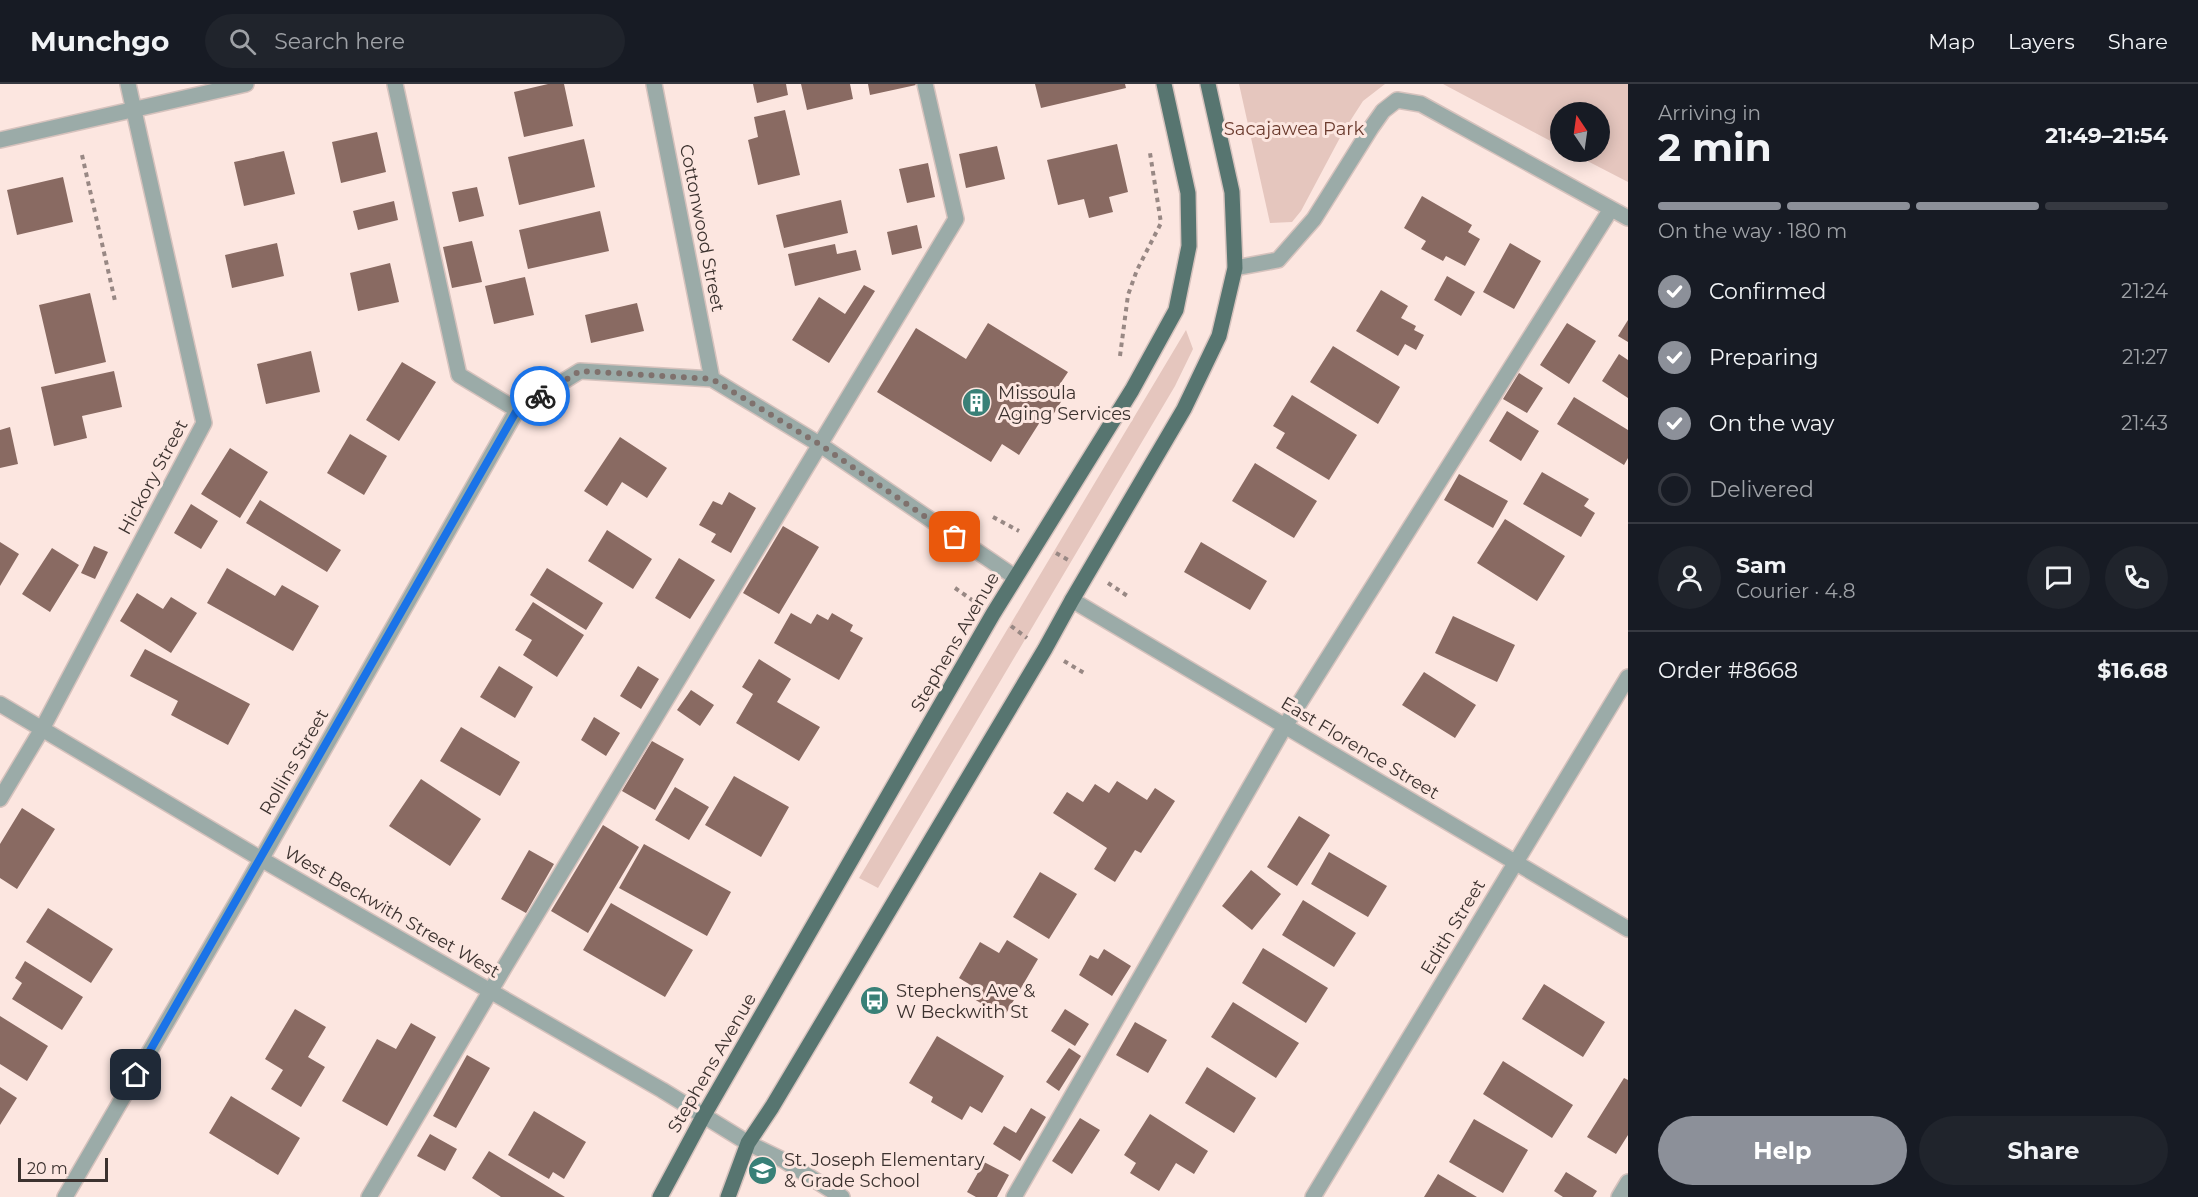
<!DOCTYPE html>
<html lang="en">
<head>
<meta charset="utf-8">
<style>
	body { margin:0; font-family:Montserrat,sans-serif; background:#20242c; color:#f1f3f6; height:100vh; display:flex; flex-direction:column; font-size:22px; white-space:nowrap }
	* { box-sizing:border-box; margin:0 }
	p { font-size:20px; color:#9ea1a6 }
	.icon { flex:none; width:33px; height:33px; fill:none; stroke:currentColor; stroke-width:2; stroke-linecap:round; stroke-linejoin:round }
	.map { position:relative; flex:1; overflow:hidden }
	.details { display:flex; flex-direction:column; background:#171b24; width:570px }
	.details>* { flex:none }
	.needle { width:39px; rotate:347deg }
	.buttons { position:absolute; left:1550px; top:18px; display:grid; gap:12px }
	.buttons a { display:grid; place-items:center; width:60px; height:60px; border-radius:50%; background:#171b24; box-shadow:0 3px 15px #0003; font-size:30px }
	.scale { position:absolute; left:18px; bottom:15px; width:90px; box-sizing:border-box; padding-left:6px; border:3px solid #3c322f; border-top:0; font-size:16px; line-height:21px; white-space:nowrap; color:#3c322f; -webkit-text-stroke:4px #fce6e0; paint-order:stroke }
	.pin { position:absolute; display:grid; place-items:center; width:51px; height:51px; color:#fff; margin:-26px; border-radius:12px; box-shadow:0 3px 9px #0006 }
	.courier { position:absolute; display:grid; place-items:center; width:60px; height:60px; margin:-30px; border:4px solid #1a73e8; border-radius:50%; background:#fff; color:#222; box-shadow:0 2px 8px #0007 }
	.headline em { font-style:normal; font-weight:700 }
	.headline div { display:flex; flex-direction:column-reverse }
	.headline { display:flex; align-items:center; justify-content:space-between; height:102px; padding:0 30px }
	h1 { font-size:39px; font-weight:700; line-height:45px }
	.bar { display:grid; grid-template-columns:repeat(4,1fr); gap:9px 6px; align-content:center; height:72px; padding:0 30px }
	.bar i { height:8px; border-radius:4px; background:#363941 }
	.bar .current { background:#8c9099 }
	.bar p { grid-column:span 4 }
	.line { display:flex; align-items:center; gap:15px; padding:0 30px; border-top:2px solid #363941 }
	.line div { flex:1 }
	.round { display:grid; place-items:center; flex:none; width:63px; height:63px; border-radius:32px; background:#20242c }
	ol { padding:0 30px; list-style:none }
	li { display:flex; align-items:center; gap:18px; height:66px }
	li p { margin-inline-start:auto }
	li .icon { padding:6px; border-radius:50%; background:#8c9099; color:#fff; stroke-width:4 }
	li:last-child { color:#9ea1a6 }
	li i { width:33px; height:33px; border:3px solid #363941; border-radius:50% }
	.cta { display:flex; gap:12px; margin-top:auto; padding:12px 30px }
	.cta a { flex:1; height:69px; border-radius:36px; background:#8c9099; color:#fff; font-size:24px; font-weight:700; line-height:69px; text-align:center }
	.cta a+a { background:#20242c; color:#f1f3f6 }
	header { display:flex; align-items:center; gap:36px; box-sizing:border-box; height:84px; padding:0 30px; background:#171b24; border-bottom:2px solid #363941 }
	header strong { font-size:28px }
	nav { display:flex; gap:33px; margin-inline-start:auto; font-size:21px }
	.search { width:420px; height:54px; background:#20242c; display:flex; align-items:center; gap:15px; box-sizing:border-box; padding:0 21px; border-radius:33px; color:#9ea1a6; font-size:22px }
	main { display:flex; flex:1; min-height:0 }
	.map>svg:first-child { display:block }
	.green { fill:#e5c6be }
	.building { fill:#896a62 }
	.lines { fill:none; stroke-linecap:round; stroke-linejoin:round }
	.minor-casing { stroke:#d6c2bd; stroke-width:18 }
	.major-casing { stroke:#d6c2bd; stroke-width:18 }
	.path { stroke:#988884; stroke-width:4; stroke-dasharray:4.5 4.5; stroke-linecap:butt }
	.minor { stroke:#9baba8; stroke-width:15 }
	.major { stroke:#577570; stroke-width:15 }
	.done { stroke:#7f716d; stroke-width:6; stroke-dasharray:0 10.8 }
	.route { stroke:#1a73e8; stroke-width:8 }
	.labels { text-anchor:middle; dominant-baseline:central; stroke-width:6; stroke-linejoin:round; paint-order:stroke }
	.park-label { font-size:18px; fill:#6b3b2e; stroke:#fce6e0 }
	.street-label { font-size:18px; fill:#3c322f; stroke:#fce6e0 }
	.poi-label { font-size:18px; fill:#3c322f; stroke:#fce6e0; text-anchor:start }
</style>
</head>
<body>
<header>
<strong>Munchgo</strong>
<div class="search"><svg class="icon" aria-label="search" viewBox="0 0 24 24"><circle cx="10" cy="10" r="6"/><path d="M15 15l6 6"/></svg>Search here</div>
<nav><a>Map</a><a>Layers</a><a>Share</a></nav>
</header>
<main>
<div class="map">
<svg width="1628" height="1113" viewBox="0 0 1628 1113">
	<rect width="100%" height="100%" fill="#fce6e0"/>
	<!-- green -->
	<path class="green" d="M1239,0h146l-22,17 -20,31 -42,79 -9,11 -22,1z
		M1443,0h185v98l-58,-30h29v-40h-39v34z
		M1186,246l7,19 -18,37 -297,502 -19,-10z"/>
	<!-- building -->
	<path class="building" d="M548,0h16l9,42 -49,11 -10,-45z
		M753,0h33l2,11 -31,8z
		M801,0h49l3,15 -46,11z
		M868,0h47l1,1 -46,10z
		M1035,0h90l1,4 -85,20z
		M785,26l15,65 -42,10 -10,-45 10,-3 -4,-20z
		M377,48l9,40 -45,11 -9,-41z
		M584,55l11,48 -76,18 -11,-48z
		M1117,60l11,48 -19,5 4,15 -24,6 -5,-19 -26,6 -11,-45z
		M997,62l8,33 -39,9 -7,-34z
		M284,67l11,43 -51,12 -10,-44z
		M928,79l7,34 -28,6 -8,-34z
		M63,93l10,45 -56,13 -10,-45z
		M477,103l7,29 -25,6 -7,-30z
		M1422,112l50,29 -4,7 12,7 -15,27 -19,-10 -3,5 -22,-12 5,-8 -22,-13z
		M841,116l7,33 -64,15 -8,-33z
		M394,117l4,19 -40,10 -5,-19z
		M600,127l9,40 -81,18 -9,-39z
		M917,141l5,23 -30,7 -5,-23z
		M472,157l10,41 -30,6 -9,-41z
		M277,159l7,33 -52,12 -7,-33z
		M1510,159l31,18 -27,48 -31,-17z
		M835,160l2,10 19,-4 5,20 -66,16 -7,-32z
		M390,179l9,39 -41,9 -8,-38z
		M1447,192l28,16 -14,24 -27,-16z
		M525,193l9,38 -40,9 -9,-38z
		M864,201l11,6 -46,72 -37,-23 27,-43 26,17z
		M1381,206l27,16 -7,12 15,8 -2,4 10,5 -8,15 -11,-6 -7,12 -42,-25z
		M90,209l16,69 -51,12 -16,-69z
		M637,219l7,28 -53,12 -6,-28z
		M1628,236v22l-10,-6z
		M988,239l80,49 -10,15 9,5 -16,26 -6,-4 -26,41 -17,-11 -11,18 -114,-70 39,-64 50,31z
		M1567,239l29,18 -27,43 -29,-19z
		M1333,262l67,41 -22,37 -68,-42z
		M311,267l9,41 -54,12 -9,-40z
		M1619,270l9,6v38l-26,-17z
		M402,278l34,20 -37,59 -33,-21z
		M114,287l8,36 -40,9 5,22 -33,8 -13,-59z
		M1519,289l24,15 -16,25 -24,-14z
		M1292,311l65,40 -28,45 -53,-32 9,-15 -12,-7z
		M1574,313l54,33v28l-4,7 -67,-41z
		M1507,327l32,20 -18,30 -32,-20z
		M10,343l8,37 -18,4v-38z
		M350,350l37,22 -23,39 -37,-22z
		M620,353l47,31 -20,30 -25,-16 -15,24 -23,-15z
		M230,364l38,24 -28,46 -39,-24z
		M1255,379l62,38 -23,37 -62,-37z
		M1542,388l47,27 -5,7 11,7 -14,24 -58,-33z
		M1459,390l49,27 -15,27 -49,-28z
		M729,408l27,16 -25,45 -20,-11 5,-8 -17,-9 14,-24 9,4z
		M260,416l81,50 -14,22 -81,-49z
		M191,420l27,17 -17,28 -27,-16z
		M1505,435l60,37 -28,45 -60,-38z
		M783,442l36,21 -40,67 -36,-21z
		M607,446l45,29 -19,30 -45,-28z
		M0,458l19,12 -19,32z
		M1201,458l66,39 -17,29 -66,-38z
		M94,462l14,6 -13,27 -14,-6z
		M52,464l27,17 -29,47 -28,-18z
		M679,474l36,22 -25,39 -35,-21z
		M227,484l48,28 7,-11 37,21 -26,45 -86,-48z
		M547,484l56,35 -17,27 -56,-35z
		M137,509l26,16 8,-12 26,16 -26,40 -51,-32z
		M533,518l51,33 -27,42 -34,-22 9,-15 -17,-10z
		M791,529l20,11 6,-10 11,6 4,-7 21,12 -3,6 13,7 -24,42 -65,-37z
		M1453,532l62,29 -18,37 -62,-29z
		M145,565l105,55 -22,41 -57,-30 7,-14 -48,-25z
		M759,575l32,20 -14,23 43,25 -21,34 -63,-38 17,-29 -11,-7z
		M499,582l34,21 -18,31 -35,-21z
		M638,582l21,13 -18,30 -21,-13z
		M1424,588l52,33 -21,33 -53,-33z
		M691,606l23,15 -14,21 -23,-16z
		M594,633l26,16 -14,23 -25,-16z
		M461,643l59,35 -20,34 -60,-35z
		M652,657l32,18 -29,51 -33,-19z
		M734,692l55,31 -28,50 -56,-32z
		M421,695l60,40 -31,47 -61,-40z
		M1117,697l30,19 8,-12 20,13 -34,52 -6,-3 -20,32 -21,-13 13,-21 -54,-35 14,-21 16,10 12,-18 14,9z
		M675,703l34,20 -20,33 -34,-20z
		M22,724l33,21 -38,60 -17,-11v-34z
		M1299,732l31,19 -33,51 -30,-19z
		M603,741l36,22 -51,86 -37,-22z
		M644,760l87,48 -24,44 -88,-48z
		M529,766l25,14 -28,49 -25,-14z
		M1329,768l58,34 -19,31 -57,-33z
		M1251,786l30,24 -29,36 -30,-24z
		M1040,788l37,22 -28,45 -36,-22z
		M1303,816l53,33 -22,34 -52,-32z
		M611,819l82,47 -28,47 -82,-47z
		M48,824l65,41 -22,34 -65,-41z
		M1007,856l31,19 -34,58 -40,-24 5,-9 -10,-6 21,-36 19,11z
		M1263,864l65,40 -22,35 -64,-40z
		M1104,865l27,17 -19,30 -33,-21 11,-20 8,4z
		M25,877l58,36 -21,33 -50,-31 10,-16 -7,-5z
		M1544,900l61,38 -22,35 -61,-38z
		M1233,918l66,41 -23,35 -65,-41z
		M295,925l31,18 -18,30 17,10 -24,40 -30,-18 12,-19 -18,-11z
		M1065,925l24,15 -14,22 -24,-15z
		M0,932l48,30 -21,35 -27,-17z
		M1135,938l32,18 -19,33 -32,-18z
		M411,939l25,14 -49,89 -45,-25 35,-62 19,10z
		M937,952l67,40 -22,37 -12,-7 -8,14 -31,-18 2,-5 -24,-14z
		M1069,964l12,8 -22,35 -13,-9z
		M467,971l23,13 -34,60 -23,-12z
		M1503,977l70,44 -21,33 -69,-44z
		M1207,983l49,31 -22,35 -49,-30z
		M1624,994l4,2v55l-12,19 -29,-17z
		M0,1003l17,11 -17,27z
		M231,1012l69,42 -22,37 -69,-42z
		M1031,1024l15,9 -26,44 -27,-17 11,-18 12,7z
		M534,1027l52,31 -22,37 -11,-7 -4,7 -41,-24z
		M1150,1030l58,37 -14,23 -18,-11 -17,28 -29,-18 6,-10 -12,-8z
		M1080,1034l20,12 -28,44 -20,-13z
		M1474,1035l54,31 -25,43 -54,-31z
		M430,1050l27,15 -12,22 -28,-15z
		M489,1067l76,46h-64l-29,-19z
		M984,1078l25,13 -12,22h-21l-9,-5z
		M1566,1088l31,19 -4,6h-30l-9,-6z
		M1438,1090l39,23h-53z"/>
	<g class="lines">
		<defs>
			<path id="minor" d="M395,0l64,291 58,35
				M654,0l58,295
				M0,56l246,-56
				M1235,184l43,-8 36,-41 57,-91 12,-17 14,-11 24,4 207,114
				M1072,516l556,329
				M0,620l261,155 401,231 86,53 35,17 59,37
				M0,715l42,-70 162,-306 -76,-339
				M65,1113l177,-304 275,-483 63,-39 132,8 107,65 196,133
				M369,1113l135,-229 452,-749 -31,-135
				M1014,1113l271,-471 326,-517
				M1313,1113l315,-520
				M1619,1113l9,-15"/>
			<path id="major" d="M660,1113l44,-82 289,-501 139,-224 44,-80 13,-64 -1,-53 -24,-109
				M728,1113l20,-54 24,-36 273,-458 27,-49 112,-191 35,-73 16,-68 -3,-76 -24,-108"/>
		</defs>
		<!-- minor casing -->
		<use href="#minor" class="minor-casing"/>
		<!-- major casing -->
		<use href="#major" class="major-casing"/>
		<!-- path -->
		<path class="path" d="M82,71l33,146
			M1120,272l8,-61 9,-25 24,-47 -11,-70
			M993,433l26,14
			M1056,469l14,8
			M1108,499l21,14
			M955,504l20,14
			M1011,542l16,12
			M1064,577l20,12"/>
		<!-- minor -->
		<use href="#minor" class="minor"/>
		<!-- major -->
		<use href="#major" class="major"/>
	</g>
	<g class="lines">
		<!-- done -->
		<path class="done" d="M540,312l40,-25 132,8 107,65 136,93"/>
		<!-- route -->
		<path class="route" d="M136,991l381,-665 23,-14"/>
	</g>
	<!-- icons -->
	<defs>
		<symbol id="building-disc" viewBox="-11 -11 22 22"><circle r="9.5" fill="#398077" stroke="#fce6e0"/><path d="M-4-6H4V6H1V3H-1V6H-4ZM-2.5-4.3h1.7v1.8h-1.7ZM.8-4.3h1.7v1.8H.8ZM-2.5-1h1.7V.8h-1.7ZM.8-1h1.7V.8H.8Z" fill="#fff"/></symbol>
		<symbol id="bus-disc" viewBox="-11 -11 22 22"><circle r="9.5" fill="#398077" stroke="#fce6e0"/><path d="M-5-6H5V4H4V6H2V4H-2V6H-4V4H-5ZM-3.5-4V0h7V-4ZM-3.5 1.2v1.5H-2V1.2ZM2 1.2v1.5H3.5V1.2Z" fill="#fff"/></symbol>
		<symbol id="school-disc" viewBox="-11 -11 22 22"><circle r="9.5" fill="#398077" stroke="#fce6e0"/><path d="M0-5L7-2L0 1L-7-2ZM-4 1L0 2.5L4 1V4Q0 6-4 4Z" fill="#fff"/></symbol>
	</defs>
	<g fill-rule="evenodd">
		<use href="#building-disc" x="960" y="302" width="33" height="33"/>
		<use href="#bus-disc" x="858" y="900" width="33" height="33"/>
		<use href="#school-disc" x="746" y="1070" width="33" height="33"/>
	</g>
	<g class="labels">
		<!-- park labels -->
		<g class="park-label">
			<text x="1294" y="45">Sacajawea Park</text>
		</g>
		<!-- street labels -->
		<g class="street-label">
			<text transform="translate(702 144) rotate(79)">Cottonwood Street</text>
			<text transform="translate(153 393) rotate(-62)">Hickory Street</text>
			<text transform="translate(955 558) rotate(-60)">Stephens Avenue</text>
			<text transform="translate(1360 664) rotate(31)">East Florence Street</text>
			<text transform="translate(294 678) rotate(-60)">Rollins Street</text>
			<text transform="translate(392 828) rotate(30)">West Beckwith Street West</text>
			<text transform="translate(1453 843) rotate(-59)">Edith Street</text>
			<text transform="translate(712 979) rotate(-60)">Stephens Avenue</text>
		</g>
		<!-- poi labels -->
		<g class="poi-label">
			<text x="998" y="309">Missoula<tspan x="998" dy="21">Aging Services</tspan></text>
			<text x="896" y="907">Stephens Ave &amp;<tspan x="896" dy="21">W Beckwith St</tspan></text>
			<text x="784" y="1076">St. Joseph Elementary<tspan x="784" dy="21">&amp; Grade School</tspan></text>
		</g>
	</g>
</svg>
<div class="buttons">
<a><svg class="needle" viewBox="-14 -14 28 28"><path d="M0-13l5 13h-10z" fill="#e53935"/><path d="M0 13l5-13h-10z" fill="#9ea1a6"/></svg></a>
</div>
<div class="scale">20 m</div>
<div class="pin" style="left:955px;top:453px;background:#ea580c"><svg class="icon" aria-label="bag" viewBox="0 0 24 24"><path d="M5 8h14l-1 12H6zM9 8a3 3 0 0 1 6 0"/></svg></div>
<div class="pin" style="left:136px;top:991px;background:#1f2937"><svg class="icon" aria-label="home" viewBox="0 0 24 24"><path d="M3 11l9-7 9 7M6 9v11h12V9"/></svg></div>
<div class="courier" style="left:540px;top:312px"><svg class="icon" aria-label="bike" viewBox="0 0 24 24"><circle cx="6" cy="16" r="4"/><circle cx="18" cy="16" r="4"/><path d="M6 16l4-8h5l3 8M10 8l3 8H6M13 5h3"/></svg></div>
</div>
<section class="details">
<div class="headline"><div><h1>2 min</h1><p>Arriving in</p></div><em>21:49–21:54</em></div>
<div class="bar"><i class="current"></i><i class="current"></i><i class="current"></i><i></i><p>On the way · 180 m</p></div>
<ol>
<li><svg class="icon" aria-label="check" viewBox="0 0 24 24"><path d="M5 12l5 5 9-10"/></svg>Confirmed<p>21:24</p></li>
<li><svg class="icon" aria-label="check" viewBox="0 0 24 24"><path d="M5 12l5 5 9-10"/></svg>Preparing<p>21:27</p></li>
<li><svg class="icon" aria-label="check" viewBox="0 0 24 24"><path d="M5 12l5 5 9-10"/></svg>On the way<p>21:43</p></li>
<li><i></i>Delivered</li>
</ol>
<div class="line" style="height:108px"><a class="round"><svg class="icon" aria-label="person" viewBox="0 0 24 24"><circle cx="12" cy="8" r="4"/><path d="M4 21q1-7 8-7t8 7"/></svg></a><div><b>Sam</b><p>Courier · 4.8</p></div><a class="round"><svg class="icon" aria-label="chat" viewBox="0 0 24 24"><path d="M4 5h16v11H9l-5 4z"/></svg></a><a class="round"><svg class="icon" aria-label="phone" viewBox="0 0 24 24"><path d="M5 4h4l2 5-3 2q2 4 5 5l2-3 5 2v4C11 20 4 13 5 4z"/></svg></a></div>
<div class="line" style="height:78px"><div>Order #8668</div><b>$16.68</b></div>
<div class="cta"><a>Help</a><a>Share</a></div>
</section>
</main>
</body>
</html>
